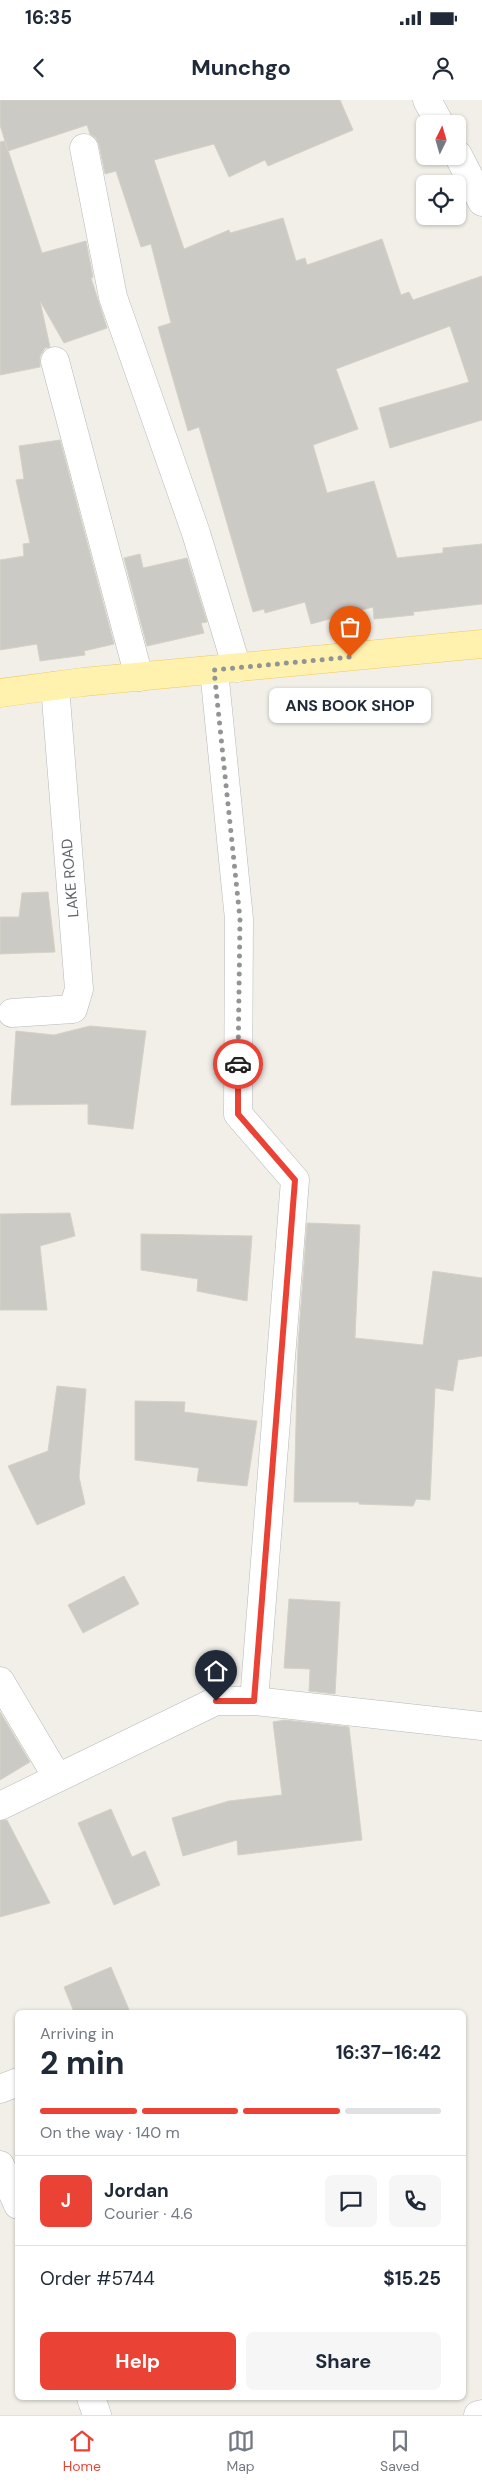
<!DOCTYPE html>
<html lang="en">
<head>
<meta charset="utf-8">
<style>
	body { margin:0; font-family:"DM Sans",sans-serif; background:#f6f6f7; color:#1f2937; height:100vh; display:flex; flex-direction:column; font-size:19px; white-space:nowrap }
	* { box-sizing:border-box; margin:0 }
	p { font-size:16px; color:#747a83 }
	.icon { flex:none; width:28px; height:28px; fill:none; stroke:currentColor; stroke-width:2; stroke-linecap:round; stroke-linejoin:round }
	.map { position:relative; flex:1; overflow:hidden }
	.panel { position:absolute; left:15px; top:1910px; width:451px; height:390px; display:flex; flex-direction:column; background:#fff; border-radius:8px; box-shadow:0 1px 4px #0004 }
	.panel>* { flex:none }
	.needle { width:32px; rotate:5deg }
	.controls { position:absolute; left:416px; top:15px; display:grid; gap:10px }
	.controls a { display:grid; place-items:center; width:50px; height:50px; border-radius:8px; background:#fff; box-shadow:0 1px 4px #0004; font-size:25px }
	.pin { position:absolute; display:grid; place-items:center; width:42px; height:42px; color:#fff; margin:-51px -21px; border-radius:50% 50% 50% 0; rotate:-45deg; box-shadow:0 0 5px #0007 }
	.pin .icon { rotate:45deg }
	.courier { position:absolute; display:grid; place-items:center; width:50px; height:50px; margin:-25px; border:4px solid #ea4335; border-radius:50%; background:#fff; color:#222; box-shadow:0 1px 6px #0007 }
	.bubble { position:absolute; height:35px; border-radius:8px; background:#fff; box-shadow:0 1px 4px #0004; font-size:16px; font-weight:700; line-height:35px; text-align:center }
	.headline em { font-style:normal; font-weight:700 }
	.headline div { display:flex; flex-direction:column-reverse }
	.headline { display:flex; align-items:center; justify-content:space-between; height:85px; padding:0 25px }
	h1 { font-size:32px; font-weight:700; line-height:38px }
	.bar { display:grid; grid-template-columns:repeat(4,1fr); gap:8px 5px; align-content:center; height:60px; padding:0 25px }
	.bar i { height:6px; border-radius:4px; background:#e0e1e3 }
	.bar .on { background:#ea4335 }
	.bar p { grid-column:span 4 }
	.line { display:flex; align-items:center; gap:12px; padding:0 25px; border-top:1px solid #e0e1e3 }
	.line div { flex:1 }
	.round { display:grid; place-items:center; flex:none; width:52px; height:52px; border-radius:8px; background:#f6f6f7 }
	.cta { display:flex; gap:10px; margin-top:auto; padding:10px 25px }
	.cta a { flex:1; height:58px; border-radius:8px; background:#ea4335; color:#fff; font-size:20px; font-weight:700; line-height:58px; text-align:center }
	.cta a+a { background:#f6f6f7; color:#1f2937 }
	.status { display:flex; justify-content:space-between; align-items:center; height:35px; padding:0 25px; background:#fff; direction:ltr }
	.status svg { height:14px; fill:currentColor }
	header { display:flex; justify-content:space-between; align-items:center; height:65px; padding:0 25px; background:#fff; font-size:22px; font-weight:700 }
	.tabs { display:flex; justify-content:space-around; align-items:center; height:70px; border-top:1px solid #e0e1e3; background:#fff; font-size:14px; color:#747a83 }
	.tabs a { display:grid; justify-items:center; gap:2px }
	.tabs .on { color:#ea4335 }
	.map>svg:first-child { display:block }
	.building { fill:#cccac5; stroke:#d6d1c6 }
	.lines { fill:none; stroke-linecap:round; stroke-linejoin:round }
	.street-casing { stroke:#b5b8bc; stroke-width:29 }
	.secondary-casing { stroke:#b6babf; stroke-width:29 }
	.primary-casing { stroke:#f2c960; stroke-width:29 }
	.street { stroke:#fff; stroke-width:28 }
	.secondary { stroke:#fff; stroke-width:28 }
	.primary { stroke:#fff2af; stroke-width:28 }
	.done { stroke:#929495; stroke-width:5; stroke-dasharray:0 9 }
	.route { stroke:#ea4335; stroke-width:6 }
	.labels { text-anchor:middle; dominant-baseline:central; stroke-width:4; stroke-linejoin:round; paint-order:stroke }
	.street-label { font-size:15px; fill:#5f6368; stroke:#fff }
</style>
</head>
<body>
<div class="status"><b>16:35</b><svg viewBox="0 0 49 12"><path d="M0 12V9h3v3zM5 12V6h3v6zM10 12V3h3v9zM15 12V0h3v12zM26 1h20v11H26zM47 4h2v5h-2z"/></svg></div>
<header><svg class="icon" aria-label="back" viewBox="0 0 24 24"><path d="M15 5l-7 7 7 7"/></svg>Munchgo<svg class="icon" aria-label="person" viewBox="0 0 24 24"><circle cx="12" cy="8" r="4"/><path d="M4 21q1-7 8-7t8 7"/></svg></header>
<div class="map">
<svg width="482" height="2315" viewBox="0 0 482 2315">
	<rect width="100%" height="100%" fill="#f1efe8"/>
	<!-- building -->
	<path class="building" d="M0,0h340l13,30 -85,36 -3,-6 -36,17 -15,-33 -60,16 30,89 45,-19 1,3 53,-15 13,43 9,-3 2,7 75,-26 19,56 8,-3 4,8 69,-24v144l-92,28 -11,-40 90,-26 -19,-56 -114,43 22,60 -45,16 14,48 47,-12 23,77 46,-5v-5l39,-4v60l-69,8 1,3 -40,4 -1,-12 -62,17 -6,-22 -40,11 -1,-4 -11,3 -54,-185 -11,4 -30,-104 13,-4 -20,-79 -10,3 -25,-76 -11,3 -6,-29 -3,-7 -6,-4 -3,-9 -79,26 -8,-26z
		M5,41l37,112 44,-12 7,36 -2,1 16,50 -43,15 -24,-42 10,46 -5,1 -5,8v11l-40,8v-233z
		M60,340l54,204 -30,7 1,4 -45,6 -3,-17 -37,6v-90l24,-4 -1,-12 7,-1 -14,-63 8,-1 -5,-33z
		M140,454l3,14 44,-10 20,64 -6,1 3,10 -57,13 -23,-88z
		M48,792l7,60 -55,2v-37h19l3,-24z
		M90,926l56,5 -13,98 -45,-5v-20l-77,1 5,-74 38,4z
		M70,1113l5,23 -35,10 7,64h-47v-96z
		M307,1123l53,2 -5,113 68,7 10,-74 49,7v78l-24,4 -5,31 -18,-3 -5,112 -14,-1 -3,7 -54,-2v-2h-65l4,-156z
		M141,1134l111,2 -5,65 -50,-10 1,-12 -57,-9z
		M57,1286l29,3 -7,88 6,27 -48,21 -29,-59 40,-15z
		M135,1301l50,1 -1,10 73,9 -10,65 -50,-5 2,-13 -64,-8z
		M124,1476l15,28 -56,29 -15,-28z
		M289,1499l51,3 -5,92 -26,-3 1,-22 -26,-1z
		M0,1612l30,50 -30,18z
		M285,1620l64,7 13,113 -124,15 -1,-15 -54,16 -11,-38 57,-17 53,-6 -9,-73z
		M111,1709l21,48 13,-6 15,34 -46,20 -36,-82z
		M7,1720l43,83 -50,14v-96z
		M111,1867l19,45h-56l-10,-25z"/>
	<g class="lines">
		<defs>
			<path id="street" d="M84,48l29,149 83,236 41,135
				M55,261l84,316
				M214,570l25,249 -1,195 57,66 -41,521
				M12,913l61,-4 6,-20 -24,-303
				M0,1581l57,96
				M0,1706l216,-105h38l228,25
				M0,1989l18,-7
				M0,2065l18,40
				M91,2298l6,17
				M478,2315l4,-1"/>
			<path id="secondary" d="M427,0l13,24
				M458,55l24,47"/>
			<path id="primary" d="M0,593l83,-11 399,-38"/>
		</defs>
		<!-- street casing -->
		<use href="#street" class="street-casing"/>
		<!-- secondary casing -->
		<use href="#secondary" class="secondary-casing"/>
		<!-- primary casing -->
		<use href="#primary" class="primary-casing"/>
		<!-- street -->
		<use href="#street" class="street"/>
		<!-- secondary -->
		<use href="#secondary" class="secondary"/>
		<!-- primary -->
		<use href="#primary" class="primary"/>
	</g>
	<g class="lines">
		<!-- done -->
		<path class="done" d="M238,964l2,-145 -26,-249 136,-13"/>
		<!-- route -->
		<path class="route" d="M216,1601h38l41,-521 -57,-66v-50"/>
	</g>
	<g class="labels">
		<!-- street labels -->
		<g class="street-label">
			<text transform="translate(70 778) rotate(-95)">LAKE ROAD</text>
		</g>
	</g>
</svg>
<div class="controls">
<a><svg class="needle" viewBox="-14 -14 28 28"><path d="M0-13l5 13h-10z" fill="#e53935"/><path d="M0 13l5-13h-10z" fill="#747a83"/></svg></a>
<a><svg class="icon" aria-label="locate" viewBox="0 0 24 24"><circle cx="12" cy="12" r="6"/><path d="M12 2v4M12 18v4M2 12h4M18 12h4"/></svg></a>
</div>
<div class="pin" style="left:350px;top:557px;background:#ea580c"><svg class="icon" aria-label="bag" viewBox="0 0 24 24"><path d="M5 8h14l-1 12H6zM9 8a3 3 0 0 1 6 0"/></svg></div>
<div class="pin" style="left:216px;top:1601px;background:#1f2937"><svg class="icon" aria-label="home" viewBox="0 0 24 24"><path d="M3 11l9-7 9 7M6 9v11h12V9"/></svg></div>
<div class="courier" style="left:238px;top:964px"><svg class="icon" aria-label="car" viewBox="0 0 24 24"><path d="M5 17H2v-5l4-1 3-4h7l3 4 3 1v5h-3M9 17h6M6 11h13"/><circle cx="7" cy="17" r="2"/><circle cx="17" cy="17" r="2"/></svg></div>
<div class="bubble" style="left:269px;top:588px;width:162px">ANS BOOK SHOP</div>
<section class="panel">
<div class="headline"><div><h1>2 min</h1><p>Arriving in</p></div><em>16:37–16:42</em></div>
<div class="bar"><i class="on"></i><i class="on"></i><i class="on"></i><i></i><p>On the way · 140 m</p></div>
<div class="line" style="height:90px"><b class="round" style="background:#ea4335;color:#fff">J</b><div><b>Jordan</b><p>Courier · 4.6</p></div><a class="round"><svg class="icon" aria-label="chat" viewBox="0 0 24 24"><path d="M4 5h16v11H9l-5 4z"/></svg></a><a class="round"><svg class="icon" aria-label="phone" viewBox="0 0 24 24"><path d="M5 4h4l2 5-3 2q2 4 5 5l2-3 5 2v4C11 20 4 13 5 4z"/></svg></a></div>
<div class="line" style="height:65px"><div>Order #5744</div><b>$15.25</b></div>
<div class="cta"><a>Help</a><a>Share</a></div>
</section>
</div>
<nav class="tabs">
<a class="on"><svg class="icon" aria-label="home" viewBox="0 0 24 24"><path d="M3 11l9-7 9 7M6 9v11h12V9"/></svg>Home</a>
<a><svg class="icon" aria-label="map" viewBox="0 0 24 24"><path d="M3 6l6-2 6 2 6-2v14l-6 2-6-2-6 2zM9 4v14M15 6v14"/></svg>Map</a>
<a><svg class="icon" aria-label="saved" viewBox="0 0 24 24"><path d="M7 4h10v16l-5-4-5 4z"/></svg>Saved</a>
</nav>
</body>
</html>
